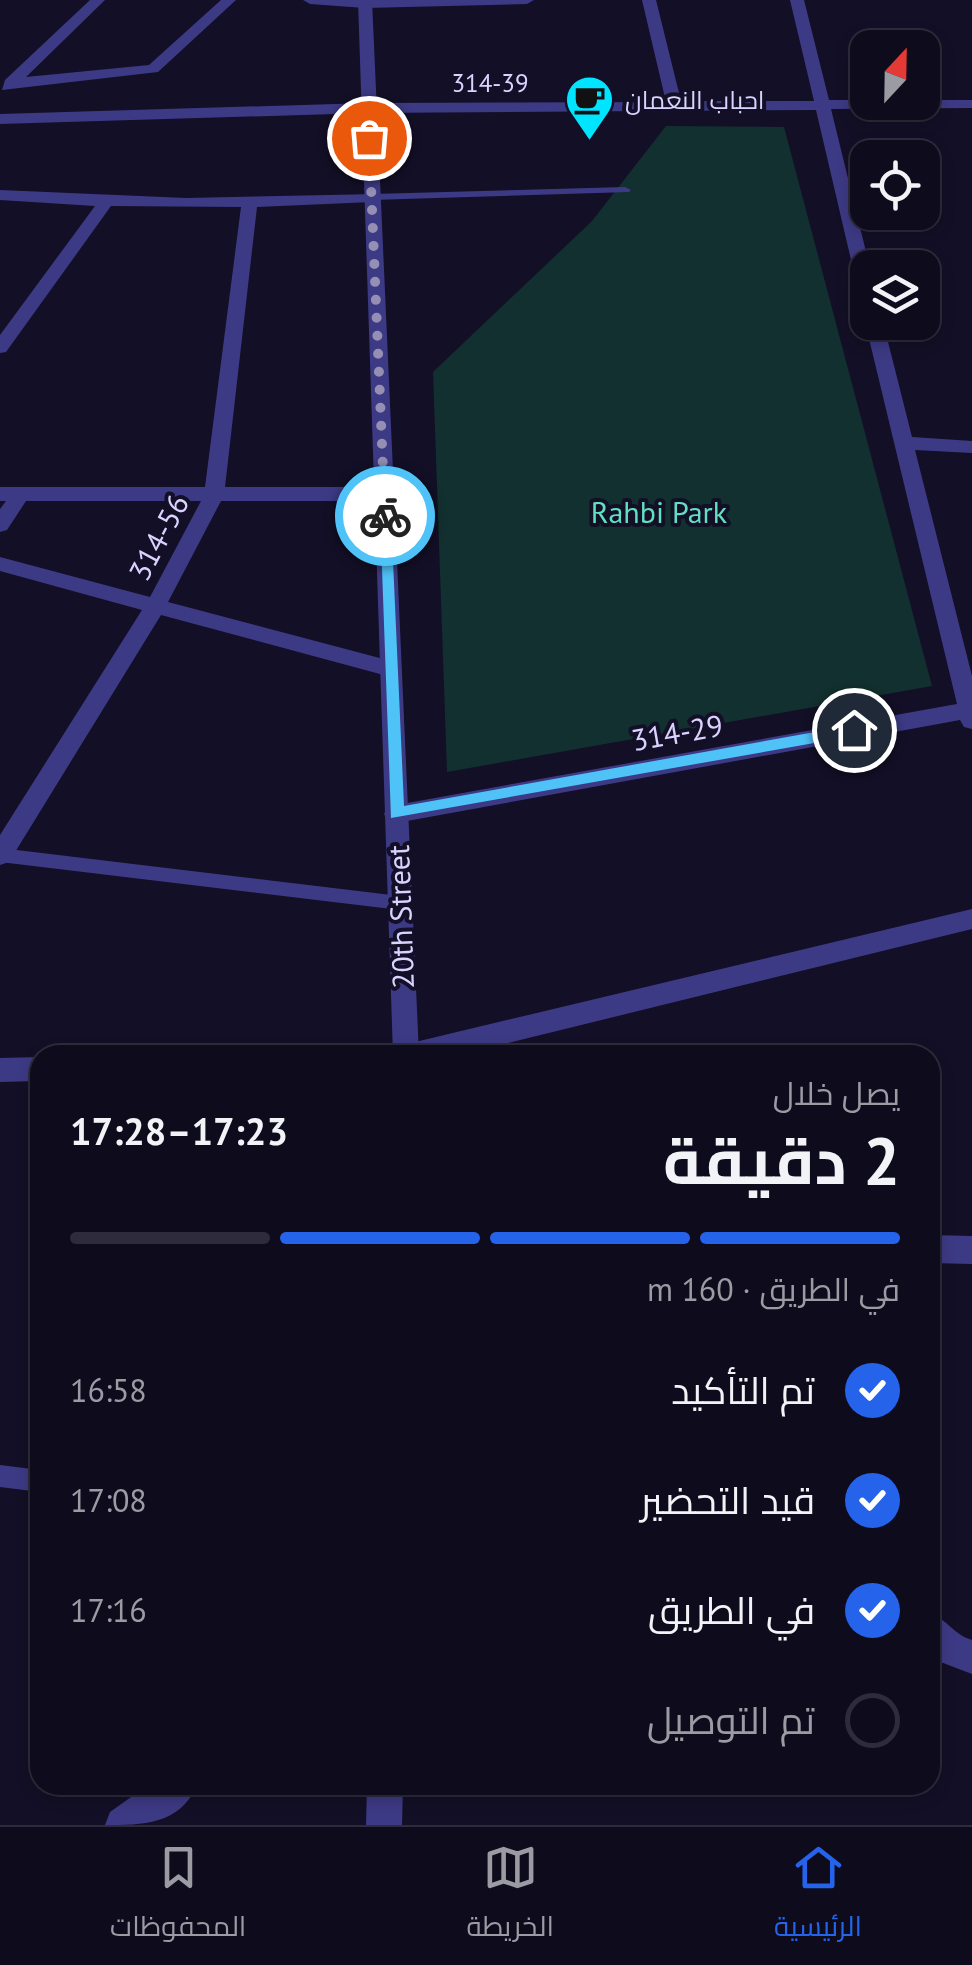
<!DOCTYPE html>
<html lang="ar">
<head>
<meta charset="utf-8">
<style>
	body { margin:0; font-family:"PT Sans",Cairo,sans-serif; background:#1c1929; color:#f1f3f6; direction:rtl; height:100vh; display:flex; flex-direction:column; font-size:38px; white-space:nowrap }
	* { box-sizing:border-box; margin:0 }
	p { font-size:32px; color:#9b9ba3 }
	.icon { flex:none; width:55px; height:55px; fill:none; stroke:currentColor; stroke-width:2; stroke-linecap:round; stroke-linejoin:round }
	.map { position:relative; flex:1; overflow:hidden; direction:ltr }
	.sheet { position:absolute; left:30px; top:1045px; width:910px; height:750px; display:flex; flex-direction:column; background:#0e0b1c; border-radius:30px; box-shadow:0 5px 15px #0003,0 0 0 2px #2e2b3b; direction:rtl }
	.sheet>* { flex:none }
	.needle { width:65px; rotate:22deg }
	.controls { position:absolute; left:850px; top:30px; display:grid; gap:20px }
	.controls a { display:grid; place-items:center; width:90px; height:90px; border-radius:20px; background:#0e0b1c; box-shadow:0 5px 15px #0003,0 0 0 2px #2e2b3b; font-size:50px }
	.pin { position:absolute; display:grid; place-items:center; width:85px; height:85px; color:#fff; margin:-42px; border:5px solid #fff; border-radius:50%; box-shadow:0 2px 10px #0007 }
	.courier { position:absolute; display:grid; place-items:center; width:100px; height:100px; margin:-50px; border:8px solid #4fc3f7; border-radius:50%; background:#fff; color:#222; box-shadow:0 2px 12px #0007 }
	.overview em { font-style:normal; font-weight:700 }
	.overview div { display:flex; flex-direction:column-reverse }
	.overview { display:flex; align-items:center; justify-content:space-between; height:170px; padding:0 40px }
	h1 { font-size:65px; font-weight:700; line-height:75px }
	.bar { display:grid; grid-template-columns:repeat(4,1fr); gap:15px 10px; align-content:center; height:120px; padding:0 40px }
	.bar i { height:12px; border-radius:8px; background:#2e2b3b }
	.bar .current { background:#2563eb }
	.bar p { grid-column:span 4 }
	ol { padding:0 40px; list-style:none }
	li { display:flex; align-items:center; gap:30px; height:110px }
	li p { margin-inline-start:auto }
	li .icon { padding:10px; border-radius:50%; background:#2563eb; color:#fff; stroke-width:4 }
	li:last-child { color:#9b9ba3 }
	li i { width:55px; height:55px; border:5px solid #2e2b3b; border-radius:50% }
	.menu { display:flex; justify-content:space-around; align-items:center; height:140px; border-top:2px solid #2e2b3b; background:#0e0b1c; font-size:28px; color:#9b9ba3 }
	.menu a { display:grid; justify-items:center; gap:5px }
	.menu .current { color:#2563eb }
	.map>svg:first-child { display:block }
	.green { fill:#12302f }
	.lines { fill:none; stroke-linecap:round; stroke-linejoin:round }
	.service { fill:#3d3a85; fill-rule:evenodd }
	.minor { fill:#3d3a85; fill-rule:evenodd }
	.tertiary { fill:#3d3a85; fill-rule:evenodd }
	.route { fill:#4fc3f7 }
	.done { stroke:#948fb3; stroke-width:10; stroke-dasharray:0 18 }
	.labels { text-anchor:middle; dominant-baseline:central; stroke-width:8; stroke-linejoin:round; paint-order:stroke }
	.far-street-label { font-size:25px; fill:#d9d4ff; stroke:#130f26 }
	.far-poi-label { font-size:25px; fill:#d9d4ff; stroke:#130f26; text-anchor:start }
	.park-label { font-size:30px; fill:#5fe0c0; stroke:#130f26 }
	.street-label { font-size:30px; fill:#d9d4ff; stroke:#130f26 }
</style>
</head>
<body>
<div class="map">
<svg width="972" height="1825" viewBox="0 0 972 1825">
	<rect width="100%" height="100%" fill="#130f26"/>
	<!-- green -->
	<path class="green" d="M666,126l118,1 148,559 -485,86 -14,-400 159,-151z"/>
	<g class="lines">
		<!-- service -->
		<path class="service" d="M625,187l6,3 -2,2 -257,8 -6,-3 6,-3z
			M0,848l400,48 6,2 3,5 -3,5 -6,2 -400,-48z
			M0,1465l40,5v22l-40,-5z"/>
		<!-- minor -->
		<path class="minor" d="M90,0h15l-79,77 123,-12 72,-65h15l-78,72 -156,18 3,-10z
			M303,0h231l-7,4 -162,4 -55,-4z
			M642,0h14l25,101h133l-24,-101h14l25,100h143v8l-141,1 39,159 -2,31 -9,-5 -43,-184 -448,3 -368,11v-10l368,-11 298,-1z
			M0,190l186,8 192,-4 2,3 -8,5 -115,5 -32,280h159l10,7 -10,7h-163l-53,101 223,59 11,8 -11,8 -230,-62 -152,247 -9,3v-30l142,-225 -142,-39v-14l150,40 51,-96h-175l-19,29 -7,2v-23l6,-8h-6v-14h205l36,-280 -130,-1 -105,146 -6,1v-18l95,-129 -95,-6z
			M868,319v3h15l29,115 60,4v12l-57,-3 57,226v53l-8,-2 -4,-7 -564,103 -8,-2 -4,-7 4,-7 8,-2 561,-101 -92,-382z
			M972,909v20l-513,126h-61l4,-8 9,-4z
			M40,1057v24l-40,1v-24z
			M930,1235l42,1v28l-42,-1z
			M930,1613c18,7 23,21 42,27v34l-42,-16z
			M148,1785h49c-17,40 -55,40 -92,40l5,-13z"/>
		<!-- tertiary -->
		<path class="tertiary" d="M358,0h14l47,1055h-26z
			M367,1785h36l-1,40h-36z"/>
	</g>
	<!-- route -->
	<path class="route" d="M380,513l11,3 13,290 450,-81 8,5 -8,6 -463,82z"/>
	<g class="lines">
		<!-- done -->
		<path class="done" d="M369,138l16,378"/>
	</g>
	<!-- icons -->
	<defs>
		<symbol id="cafe-pin" viewBox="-11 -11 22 30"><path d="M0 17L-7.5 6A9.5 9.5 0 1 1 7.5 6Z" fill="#00e5ff" stroke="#130f26"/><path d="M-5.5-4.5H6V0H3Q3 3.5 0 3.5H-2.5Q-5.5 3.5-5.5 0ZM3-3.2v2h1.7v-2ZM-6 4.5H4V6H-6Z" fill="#111"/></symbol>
	</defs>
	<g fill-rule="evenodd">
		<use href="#cafe-pin" x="562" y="72" width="55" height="75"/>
	</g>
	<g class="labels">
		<!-- far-street labels -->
		<g class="far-street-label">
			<text x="490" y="83">314-39</text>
		</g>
		<!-- far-poi labels -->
		<g class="far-poi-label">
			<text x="625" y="100">احباب النعمان</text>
		</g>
		<!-- park labels -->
		<g class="park-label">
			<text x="659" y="511">Rahbi Park</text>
		</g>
		<!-- street labels -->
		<g class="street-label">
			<text transform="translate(158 537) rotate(-62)">314-56</text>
			<text transform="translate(677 732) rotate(-10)">314-29</text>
			<text transform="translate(400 917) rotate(-92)">20th Street</text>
		</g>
	</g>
</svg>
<div class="controls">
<a><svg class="needle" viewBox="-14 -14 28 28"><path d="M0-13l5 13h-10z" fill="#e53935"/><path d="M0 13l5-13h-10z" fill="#9b9ba3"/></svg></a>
<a><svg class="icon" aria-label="locate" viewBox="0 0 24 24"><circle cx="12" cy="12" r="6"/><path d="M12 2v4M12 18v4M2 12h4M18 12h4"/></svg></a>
<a><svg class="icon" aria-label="layers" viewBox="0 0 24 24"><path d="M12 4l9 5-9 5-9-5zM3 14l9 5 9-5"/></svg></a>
</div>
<div class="pin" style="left:369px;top:138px;background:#ea580c"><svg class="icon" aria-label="bag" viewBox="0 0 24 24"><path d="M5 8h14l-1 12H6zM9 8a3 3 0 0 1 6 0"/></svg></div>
<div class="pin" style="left:854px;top:730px;background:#1f2937"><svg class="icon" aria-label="home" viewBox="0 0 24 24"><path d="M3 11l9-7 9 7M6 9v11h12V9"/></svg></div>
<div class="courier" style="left:385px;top:516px"><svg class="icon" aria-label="bike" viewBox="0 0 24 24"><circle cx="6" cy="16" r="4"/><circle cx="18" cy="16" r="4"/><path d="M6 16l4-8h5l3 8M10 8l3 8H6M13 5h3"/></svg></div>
<section class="sheet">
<div class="overview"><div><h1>2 دقيقة</h1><p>يصل خلال</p></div><em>17:23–17:28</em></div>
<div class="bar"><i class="current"></i><i class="current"></i><i class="current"></i><i></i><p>في الطريق · 160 m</p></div>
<ol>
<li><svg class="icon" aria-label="check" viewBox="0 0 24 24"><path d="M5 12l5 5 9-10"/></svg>تم التأكيد<p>16:58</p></li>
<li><svg class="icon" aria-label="check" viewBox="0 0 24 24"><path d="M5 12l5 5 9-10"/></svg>قيد التحضير<p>17:08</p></li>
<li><svg class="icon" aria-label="check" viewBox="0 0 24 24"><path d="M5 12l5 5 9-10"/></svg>في الطريق<p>17:16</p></li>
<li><i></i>تم التوصيل</li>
</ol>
</section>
</div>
<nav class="menu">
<a class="current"><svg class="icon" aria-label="home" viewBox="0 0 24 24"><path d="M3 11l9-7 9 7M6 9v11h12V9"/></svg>الرئيسية</a>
<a><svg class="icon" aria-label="map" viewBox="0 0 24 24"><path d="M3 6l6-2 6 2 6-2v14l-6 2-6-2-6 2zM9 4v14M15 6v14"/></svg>الخريطة</a>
<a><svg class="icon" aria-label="saved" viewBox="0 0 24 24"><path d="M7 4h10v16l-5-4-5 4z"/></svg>المحفوظات</a>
</nav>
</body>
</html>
